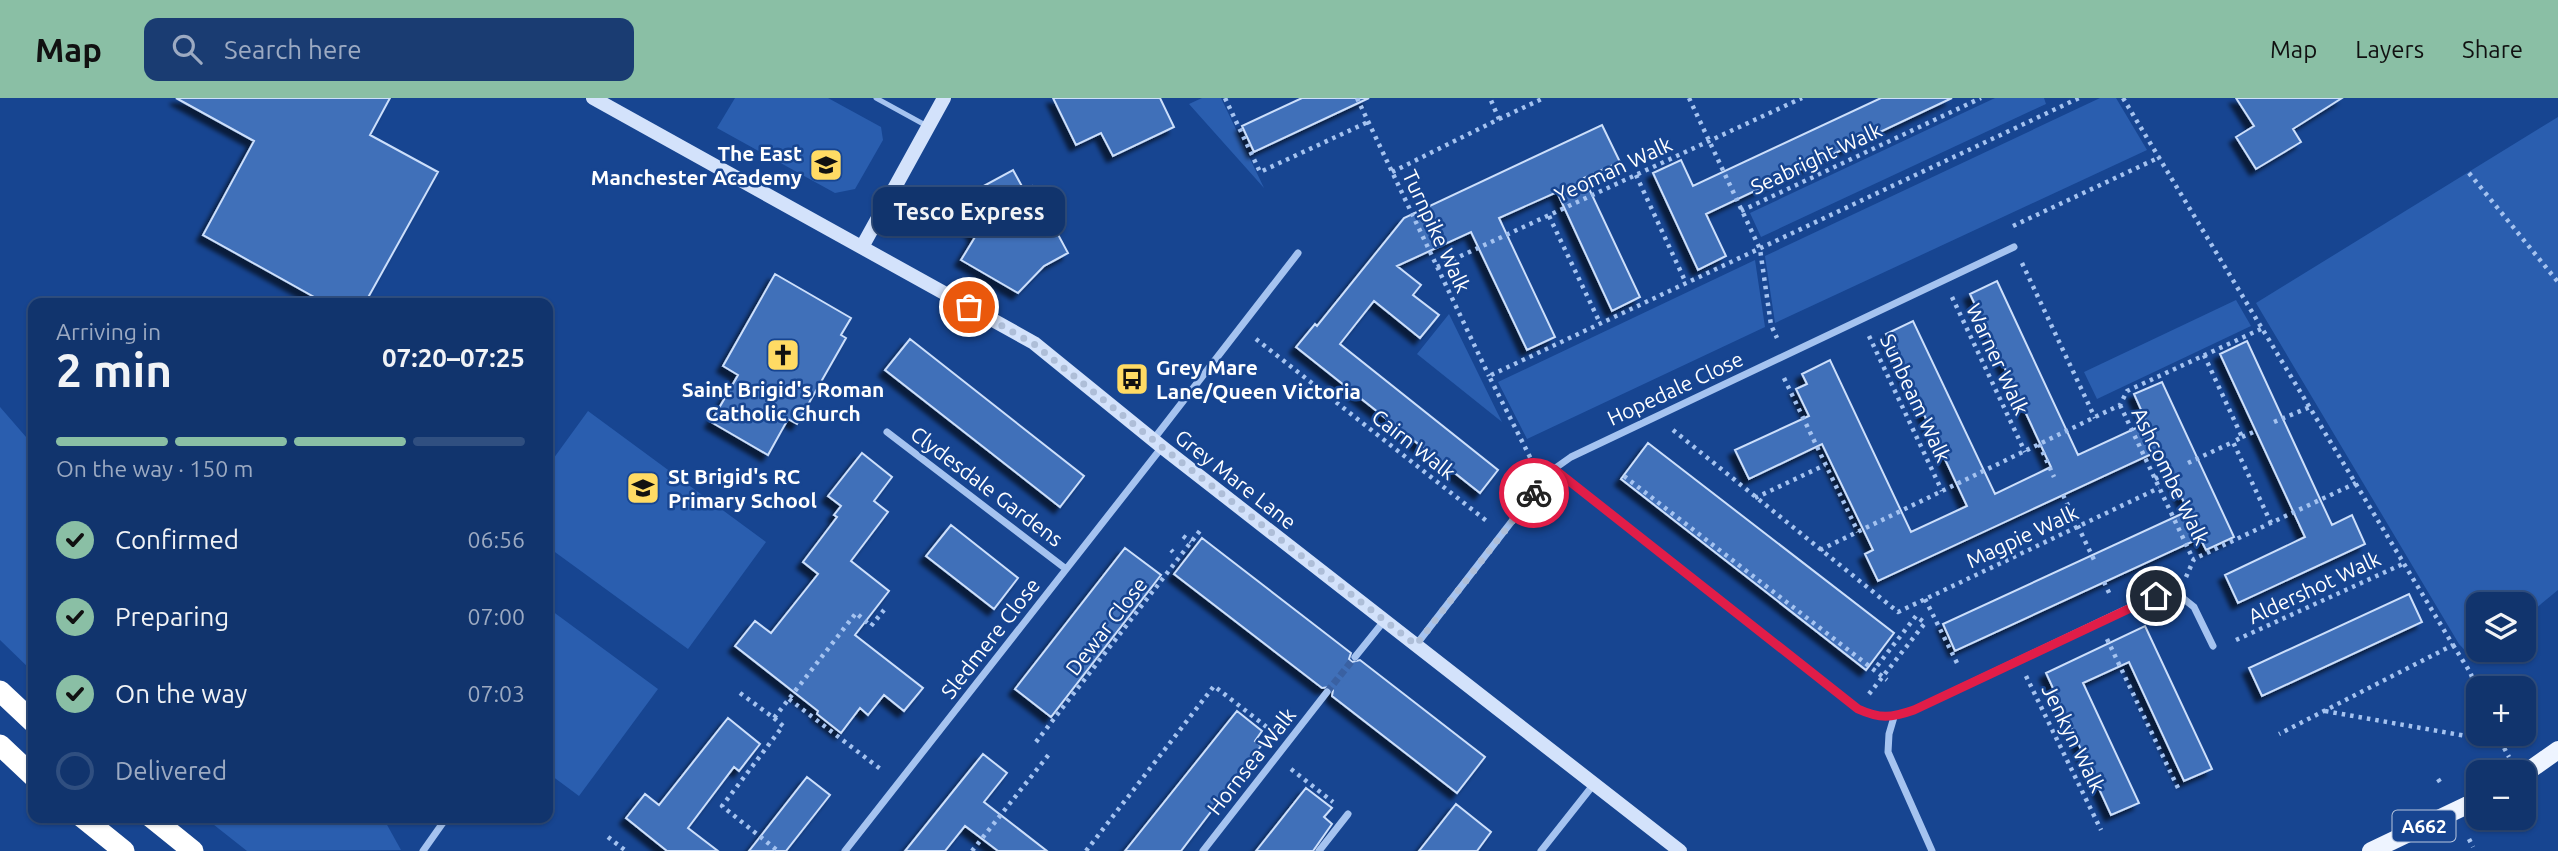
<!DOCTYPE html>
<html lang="en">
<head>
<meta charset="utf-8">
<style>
	body { margin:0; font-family:Ubuntu,sans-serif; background:#1a3c72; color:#f1f3f6; height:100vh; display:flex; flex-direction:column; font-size:26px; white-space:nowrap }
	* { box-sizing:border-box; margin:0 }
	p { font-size:23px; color:#9caac2 }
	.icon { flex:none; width:38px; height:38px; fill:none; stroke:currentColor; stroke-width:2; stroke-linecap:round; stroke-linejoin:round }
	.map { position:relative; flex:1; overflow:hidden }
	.drawer { position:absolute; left:28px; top:200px; width:525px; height:525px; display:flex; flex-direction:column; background:#11346d; border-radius:14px; box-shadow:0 2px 5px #0004,0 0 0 2px #304f80 }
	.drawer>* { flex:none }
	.controls { position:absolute; left:2466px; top:494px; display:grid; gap:14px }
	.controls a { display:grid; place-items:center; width:70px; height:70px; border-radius:14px; background:#11346d; box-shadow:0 2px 5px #0004,0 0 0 2px #304f80; font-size:35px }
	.pin { position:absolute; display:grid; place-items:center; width:60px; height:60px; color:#fff; margin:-30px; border:4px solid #fff; border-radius:50%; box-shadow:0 2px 7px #0007 }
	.courier { position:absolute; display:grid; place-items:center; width:70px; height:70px; margin:-35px; border:5px solid #e11d48; border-radius:50%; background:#fff; color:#222; box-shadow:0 2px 9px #0007 }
	.bubble { position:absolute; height:49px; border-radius:14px; background:#11346d; box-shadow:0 2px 5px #0004,0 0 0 2px #304f80; font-size:23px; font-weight:700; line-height:49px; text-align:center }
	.headline em { font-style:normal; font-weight:700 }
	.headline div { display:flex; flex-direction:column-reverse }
	.headline { display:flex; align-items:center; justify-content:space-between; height:119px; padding:0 28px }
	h1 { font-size:46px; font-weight:700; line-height:52px }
	.bar { display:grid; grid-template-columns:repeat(4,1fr); gap:10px 7px; align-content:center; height:84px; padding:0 28px }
	.bar i { height:9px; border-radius:5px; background:#304f80 }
	.bar .on { background:#8abfa5 }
	.bar p { grid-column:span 4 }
	ol { padding:0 28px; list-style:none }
	li { display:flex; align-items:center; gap:21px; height:77px }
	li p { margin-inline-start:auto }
	li .icon { padding:7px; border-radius:50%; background:#8abfa5; color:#111; stroke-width:4 }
	li:last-child { color:#9caac2 }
	li i { width:38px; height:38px; border:4px solid #304f80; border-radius:50% }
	header { display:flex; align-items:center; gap:42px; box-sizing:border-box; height:98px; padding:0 35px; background:#8abfa5; color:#111 }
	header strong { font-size:33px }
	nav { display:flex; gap:38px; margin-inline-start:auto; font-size:24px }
	.search { width:490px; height:63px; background:#1a3c72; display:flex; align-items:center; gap:18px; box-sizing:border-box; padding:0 24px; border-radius:14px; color:#9caac2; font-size:26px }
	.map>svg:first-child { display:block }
	.green { fill:#2a5eaf }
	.building { fill:#406fb9; stroke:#ccdffb; stroke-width:2; filter:url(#shadow) }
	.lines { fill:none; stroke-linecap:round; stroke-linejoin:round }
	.street-tunnel { stroke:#3a61a2; stroke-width:7; stroke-dasharray:7 3.5; stroke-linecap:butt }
	.path { stroke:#a5c3f0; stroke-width:4.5; stroke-dasharray:3.5 5; stroke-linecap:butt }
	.lane { stroke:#a5c3f0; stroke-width:5 }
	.street { stroke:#a5c3f0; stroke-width:7 }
	.secondary { stroke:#d3e2fb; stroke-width:14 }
	.primary { stroke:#eef4ff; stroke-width:18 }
	.highway { stroke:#fff; stroke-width:21 }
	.done { stroke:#aebed8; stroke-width:7; stroke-dasharray:0 12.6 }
	.route { stroke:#e11d48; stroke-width:9 }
	.labels { text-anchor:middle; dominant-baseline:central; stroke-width:5; stroke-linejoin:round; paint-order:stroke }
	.shield { fill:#174591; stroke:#b9c7de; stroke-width:2 }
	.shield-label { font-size:19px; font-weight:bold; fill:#fff }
	.poi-label { font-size:21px; font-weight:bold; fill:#fff; stroke:#174591; text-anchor:start }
	.street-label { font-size:21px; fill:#fff; stroke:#174591 }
</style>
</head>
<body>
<header>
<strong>Map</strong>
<div class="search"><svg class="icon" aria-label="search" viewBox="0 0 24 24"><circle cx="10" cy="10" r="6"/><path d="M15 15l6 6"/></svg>Search here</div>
<nav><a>Map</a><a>Layers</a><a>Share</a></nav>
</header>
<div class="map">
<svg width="2558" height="753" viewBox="0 0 2558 753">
	<defs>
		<filter id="shadow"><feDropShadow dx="-6" dy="6" stdDeviation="2" flood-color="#0009"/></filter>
	</defs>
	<rect width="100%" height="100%" fill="#174591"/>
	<!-- green -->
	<path class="green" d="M735,0h93l53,29 2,13 -28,49 -20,4 -118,-65z
		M1202,0h19l43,90 -75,-84z
		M1995,0h49l2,6 -285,133 -11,-24z
		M2100,0h16l31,52 -372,173 -10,-67z
		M2558,19v473l-34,28v-14h-46v45h5l-11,9 -13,-14 -203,-341z
		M1755,162l10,67 -238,112 -29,-57z
		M2236,202l15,26 -154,73 -13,-27z
		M1449,216l53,108 -85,-68z
		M0,309l33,38v227l-33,-32z
		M588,313l178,131 -78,107 -140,-102v-81z
		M548,510l110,81 -79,107 -31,-23z
		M204,719h186l-4,6 15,27 -154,1z"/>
	<!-- building -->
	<path class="building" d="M176,0h214l-20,37 68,37 -73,131h-40l-122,-68 51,-94z
		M1053,0h107l14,29 -61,29 -12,-23 -25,12z
		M1302,0h67l-115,54 -12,-26z
		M1881,0h71l-246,116 20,42 -28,14 -45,-97 28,-13 12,26z
		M2236,0h106l-49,31 8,13 -45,27 -20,-32 18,-11z
		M1602,27l18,37 -36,16 56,119 -28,14 -55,-119 -58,26 56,119 -28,13 -56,-118 -74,34 24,19 -8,10 26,20 -19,23 -46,-37 -34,43 158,126 -18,23 -184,-146 19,-23 2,2 87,-108z
		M1013,72l11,20 8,-4 36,67 -24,13 -26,27 -57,-33 14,-23 -19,-36z
		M775,176l76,44 -10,17 5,3 -49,86 -9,-5 -20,36 -57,-33 27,-47 -15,-9z
		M1997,183l81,174 69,-32 -13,-29 28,-12 72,155 -28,13 -6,-12 -245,113 -12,-27 245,-113 -28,-61 -282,131 -13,-27 8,-4 -51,-106 -73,35 -14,-29 74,-34 -13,-27 11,-5 -5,-10 28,-14 81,172 56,-26 -81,-172 27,-13 82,173 56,-27 -81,-173z
		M910,241l174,137 -24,31 -175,-137z
		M2247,243l85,184 20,-10 13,29 -127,59 -13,-28 80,-38 -85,-183z
		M1648,345l246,190 -28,37 -245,-191z
		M862,355l30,24 -18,24 14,11 -37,49 38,30 -34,44 68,53 -19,23 -20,-16 -16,20 -8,-7 -19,25 -24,-19 1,-3 -83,-65 20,-25 16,12 47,-59 -15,-12 34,-45 -3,-2 7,-9 -13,-10z
		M951,427l67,53 -24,31 -68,-53z
		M1202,440l149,115 -2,6 3,3 8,-2 125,97 -28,36 -125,-97 1,-6 -3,-3 -8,1 -148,-114z
		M1125,450l36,27 -110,142 -36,-28z
		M2409,496l13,28 -160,74 -13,-28z
		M2145,528l67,143 -28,12 -55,-119 -46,21 56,120 -28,12 -65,-142z
		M1237,613l25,20 -7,10 6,5 -80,105h-56z
		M728,620l32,26 -21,27 -5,-4 -46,61 30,23h-51l-41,-33 19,-24 14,11z
		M983,656l24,19 -23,29 63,49h-49l-33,-25 -20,25h-40z
		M807,679l23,18 -44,56h-37z
		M1306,690l26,20 -8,9 8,7 -19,27h-57z
		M1456,706l35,28 -14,19h-58z"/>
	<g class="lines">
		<!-- street-tunnel -->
		<path class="street-tunnel" d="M1327,594l28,-35"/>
		<!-- path -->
		<path class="path" d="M1225,0l35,74 108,-50
			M1357,0l132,278
			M1689,0l71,151 11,76 6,13
			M2123,0l330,547 -174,89
			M1499,21l45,-21
			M1392,74l107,-53 -9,-21
			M2469,75l89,109
			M1636,77l50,108
			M1741,113l240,-113
			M1549,118l51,107
			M2013,128l147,-69
			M2022,165l73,155
			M1437,169l365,-169
			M1952,199l73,155
			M1869,238l73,155
			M1256,241l232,183
			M2204,257l38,82 -9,5 38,81
			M1784,280l74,154
			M2120,307l73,154
			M2274,324l36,-15
			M1673,332l225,182 261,-124
			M2242,339l14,-6
			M2039,346l15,33
			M2188,365l45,-21
			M1534,367l-45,-89 590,-278
			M1624,378l263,204
			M2155,381l15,-8
			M2063,397l33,69
			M1755,400l70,-33
			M1183,438l8,6
			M1171,452l2,2
			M1820,452l300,-145 7,-14 134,-62
			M2186,479l8,-18 162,-76
			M2104,484l7,15
			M1925,501l34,68
			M2107,541l72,151
			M2236,542l169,-77
			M2453,547l17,27 8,20
			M2026,578l75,154
			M740,595l34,25 82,-105 15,13 13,-16
			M1869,596l56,-71 -9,-7 -42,54
			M789,601l94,72
			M2325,613l175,31
			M774,620l9,8 -61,80 56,45
			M2496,635l13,24
			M1036,644l166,-214
			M1291,671l42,33
			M2438,681l4,6
			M608,739l18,14
			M2469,741l4,8
			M972,753l78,-98
			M1086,753l128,-165 59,46"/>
		<!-- lane -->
		<path class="lane" d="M876,0l51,28"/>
		<!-- street -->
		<path class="street" d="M887,334l179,137
			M1153,342l145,-187
			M1554,371l304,240c22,10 33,9 56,1l242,-115h23l15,12 19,39
			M1416,547l127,-164 11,-12 17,-12 443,-210
			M1355,559l29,-36
			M1894,619l-5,17 -1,18 44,99
			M423,753l24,-34
			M845,753l317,-404
			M1203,753l124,-159
			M1319,753l29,-37
			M1541,753l53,-67"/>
		<!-- secondary -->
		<path class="secondary" d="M593,0l441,245 128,104 518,404
			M862,149l82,-149"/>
		<!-- primary -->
		<path class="primary" d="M2524,676l34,-24
			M2371,753l107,-51"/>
		<!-- highway -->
		<path class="highway" d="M0,593l33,31
			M0,647l33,31
			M82,719l42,34
			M151,719l42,34"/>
	</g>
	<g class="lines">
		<!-- done -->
		<path class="done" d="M969,209l65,37 128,103 254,198 118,-152"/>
		<!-- route -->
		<path class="route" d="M1534,395l20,-24 304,240c22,10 33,9 56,1l242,-114"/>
	</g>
	<!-- icons -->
	<defs>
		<symbol id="school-square" viewBox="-11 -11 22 22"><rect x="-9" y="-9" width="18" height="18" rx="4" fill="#ffdb64" stroke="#174591"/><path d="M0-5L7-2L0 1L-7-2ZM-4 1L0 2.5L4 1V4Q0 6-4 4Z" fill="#111"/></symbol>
		<symbol id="church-square" viewBox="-11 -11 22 22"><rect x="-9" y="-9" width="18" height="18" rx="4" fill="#ffdb64" stroke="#174591"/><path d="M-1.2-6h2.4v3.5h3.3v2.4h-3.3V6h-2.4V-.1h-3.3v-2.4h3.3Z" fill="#111"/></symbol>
		<symbol id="bus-square" viewBox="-11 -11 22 22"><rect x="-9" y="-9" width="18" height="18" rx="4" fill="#ffdb64" stroke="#174591"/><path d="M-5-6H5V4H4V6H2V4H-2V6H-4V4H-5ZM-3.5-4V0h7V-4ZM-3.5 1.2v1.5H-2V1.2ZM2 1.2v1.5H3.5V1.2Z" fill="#111"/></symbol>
	</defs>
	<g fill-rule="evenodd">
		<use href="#school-square" x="807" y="48" width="38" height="38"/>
		<use href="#church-square" x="764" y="238" width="38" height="38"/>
		<use href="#bus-square" x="1113" y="262" width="38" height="38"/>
		<use href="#school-square" x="624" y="371" width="38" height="38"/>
	</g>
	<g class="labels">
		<!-- shield labels -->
		<rect class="shield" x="2392.5" y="712.5" width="63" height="31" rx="5"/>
		<g class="shield-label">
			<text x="2424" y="728">A662</text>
		</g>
		<!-- poi labels -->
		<g class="poi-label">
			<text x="802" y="55" text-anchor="end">The East<tspan x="802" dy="24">Manchester Academy</tspan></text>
			<text x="1156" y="269">Grey Mare<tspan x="1156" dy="24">Lane/Queen Victoria</tspan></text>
			<text x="783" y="291" text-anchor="middle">Saint Brigid's Roman<tspan x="783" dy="24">Catholic Church</tspan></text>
			<text x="668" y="378">St Brigid's RC<tspan x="668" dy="24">Primary School</tspan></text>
		</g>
		<!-- street labels -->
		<g class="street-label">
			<text transform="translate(1816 60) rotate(-25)">Seabright Walk</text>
			<text transform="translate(1613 71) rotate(-25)">Yeoman Walk</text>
			<text transform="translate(1437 133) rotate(65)">Turnpike Walk</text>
			<text transform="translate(1998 261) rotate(65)">Warner Walk</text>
			<text transform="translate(1675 290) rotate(-25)">Hopedale Close</text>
			<text transform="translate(1916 300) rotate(65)">Sunbeam Walk</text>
			<text transform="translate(1414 346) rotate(38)">Cairn Walk</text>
			<text transform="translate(2171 378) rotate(64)">Ashcombe Walk</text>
			<text transform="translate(1236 381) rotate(38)">Grey Mare Lane</text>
			<text transform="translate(987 388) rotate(37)">Clydesdale Gardens</text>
			<text transform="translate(2022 438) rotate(-25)">Magpie Walk</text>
			<text transform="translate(2314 489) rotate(-25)">Aldershot Walk</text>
			<text transform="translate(1106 528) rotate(-52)">Dewar Close</text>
			<text transform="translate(990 540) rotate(-52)">Sledmere Close</text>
			<text transform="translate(2074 640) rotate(64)">Jenkyn Walk</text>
			<text transform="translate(1251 663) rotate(-52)">Hornsea Walk</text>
		</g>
	</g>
</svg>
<div class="controls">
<a><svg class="icon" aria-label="layers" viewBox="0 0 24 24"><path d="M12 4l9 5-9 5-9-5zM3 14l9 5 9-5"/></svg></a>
<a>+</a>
<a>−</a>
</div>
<div class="pin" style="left:969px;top:209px;background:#ea580c"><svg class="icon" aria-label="bag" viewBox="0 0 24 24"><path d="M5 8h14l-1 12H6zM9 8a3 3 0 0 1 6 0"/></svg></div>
<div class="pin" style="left:2156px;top:498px;background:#1f2937"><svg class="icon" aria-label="home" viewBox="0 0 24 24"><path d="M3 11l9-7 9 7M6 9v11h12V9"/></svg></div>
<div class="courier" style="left:1534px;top:395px"><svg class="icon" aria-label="bike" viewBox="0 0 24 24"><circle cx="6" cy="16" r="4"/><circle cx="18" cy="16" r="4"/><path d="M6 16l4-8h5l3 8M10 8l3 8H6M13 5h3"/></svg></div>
<div class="bubble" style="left:873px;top:89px;width:192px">Tesco Express</div>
<section class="drawer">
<div class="headline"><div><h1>2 min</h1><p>Arriving in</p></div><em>07:20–07:25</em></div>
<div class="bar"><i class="on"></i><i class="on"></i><i class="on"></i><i></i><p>On the way · 150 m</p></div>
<ol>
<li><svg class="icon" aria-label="check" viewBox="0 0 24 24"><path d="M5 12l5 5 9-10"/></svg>Confirmed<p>06:56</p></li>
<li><svg class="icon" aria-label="check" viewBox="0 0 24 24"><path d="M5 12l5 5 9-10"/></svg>Preparing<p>07:00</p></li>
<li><svg class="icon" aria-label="check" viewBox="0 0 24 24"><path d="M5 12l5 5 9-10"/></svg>On the way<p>07:03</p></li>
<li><i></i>Delivered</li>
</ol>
</section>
</div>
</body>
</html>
